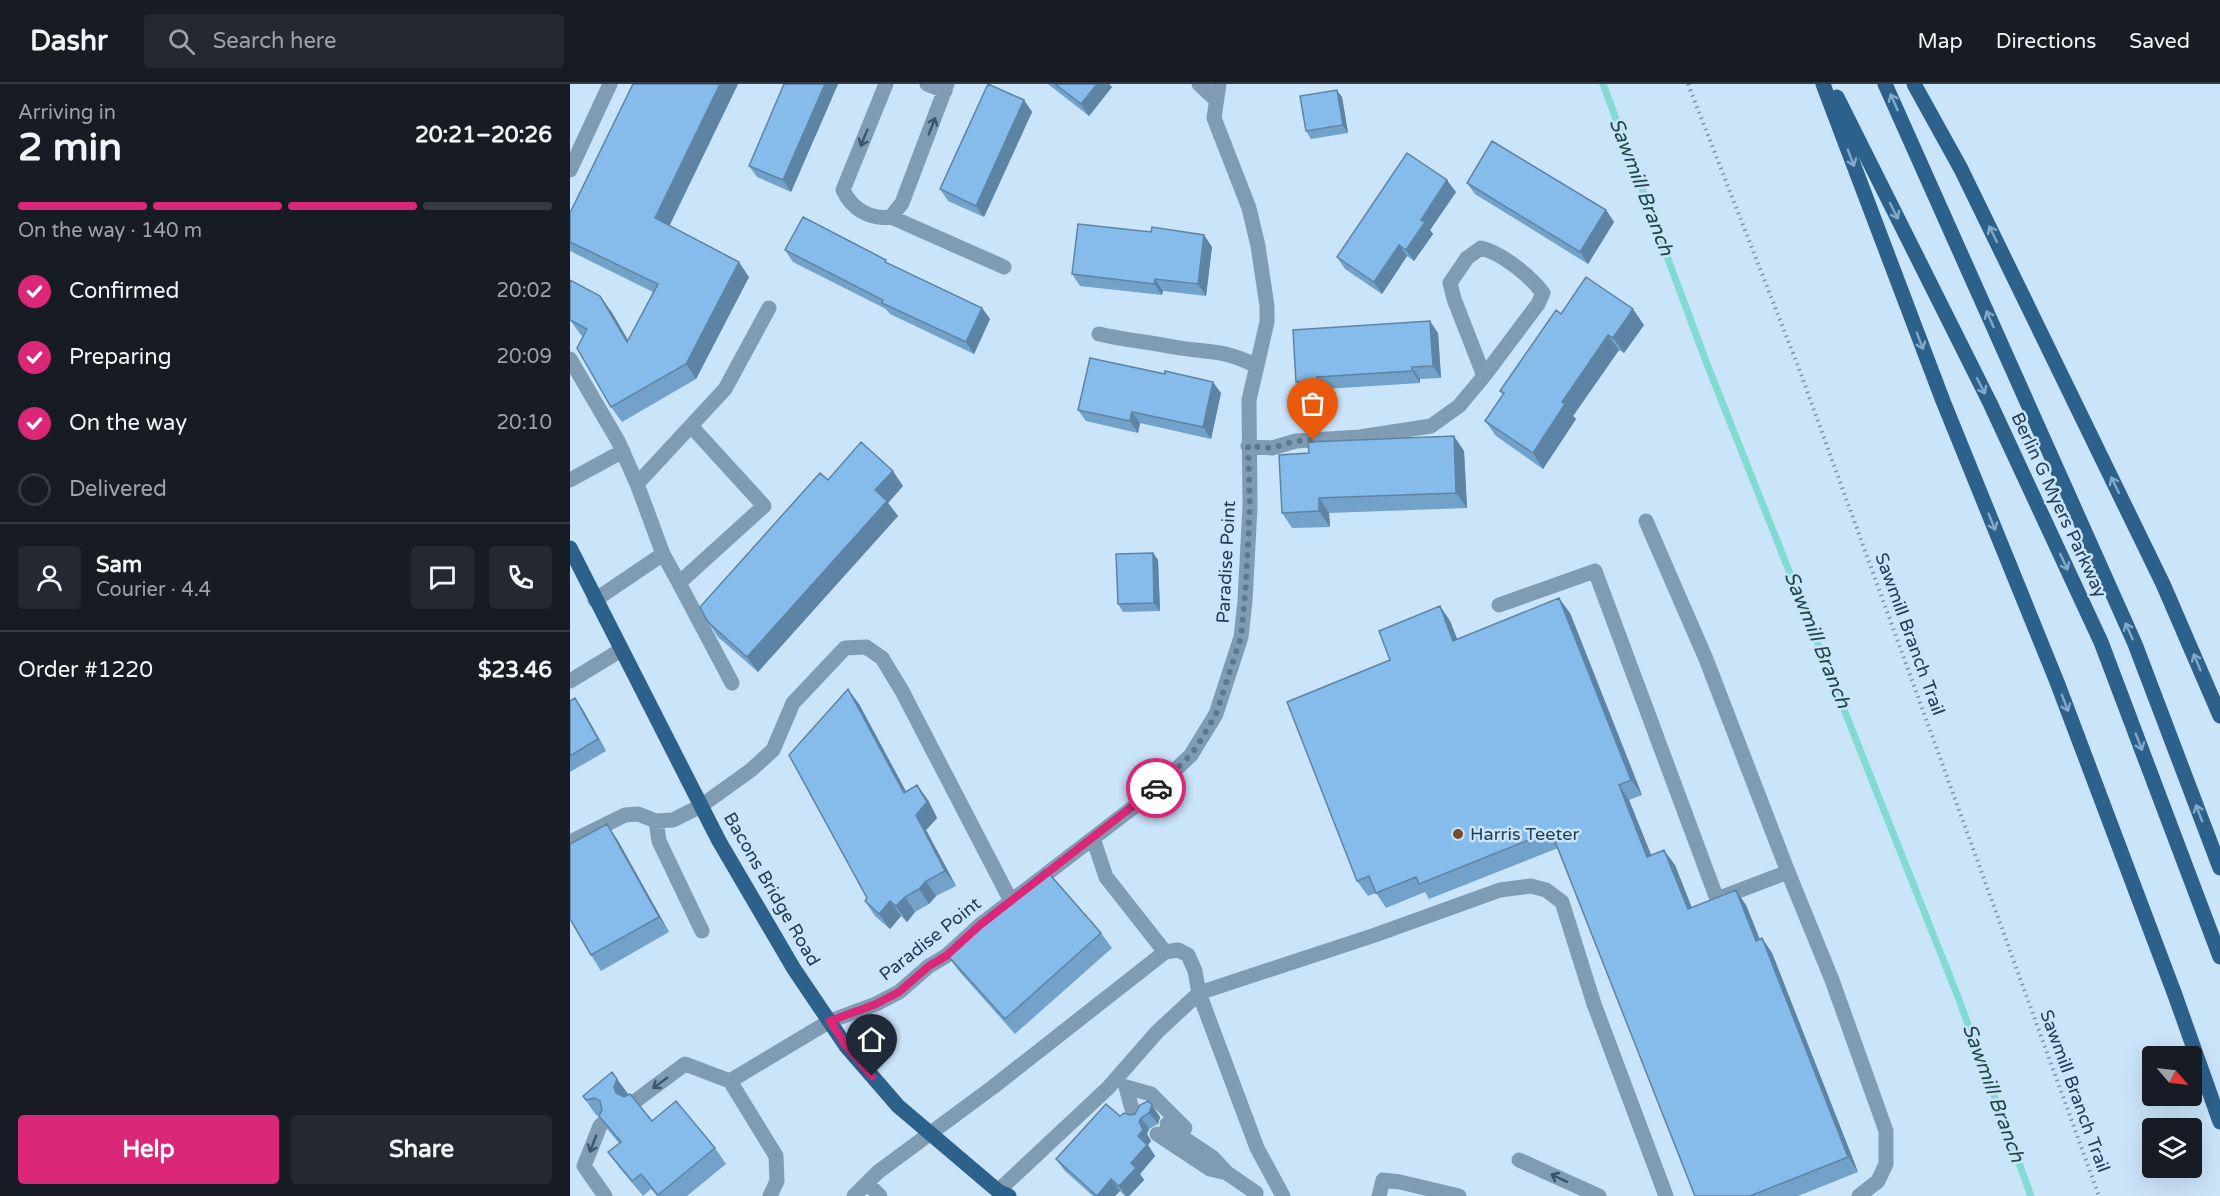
<!DOCTYPE html>
<html lang="en">
<head>
<meta charset="utf-8">
<style>
	body { margin:0; font-family:"Varela Round",sans-serif; background:#242831; color:#f1f3f6; height:100vh; display:flex; flex-direction:column; font-size:22px; white-space:nowrap }
	* { box-sizing:border-box; margin:0 }
	p { font-size:20px; color:#9ea1a6 }
	.icon { flex:none; width:33px; height:33px; fill:none; stroke:currentColor; stroke-width:2; stroke-linecap:round; stroke-linejoin:round }
	.map { position:relative; flex:1; overflow:hidden }
	.drawer { display:flex; flex-direction:column; background:#171b24; width:570px }
	.drawer>* { flex:none }
	.needle { width:39px; rotate:118deg }
	.controls { position:absolute; left:1572px; top:962px; display:grid; gap:12px }
	.controls a { display:grid; place-items:center; width:60px; height:60px; border-radius:6px; background:#171b24; box-shadow:0 6px 24px #0002; font-size:30px }
	.pin { position:absolute; display:grid; place-items:center; width:51px; height:51px; color:#fff; margin:-62px -26px; border-radius:50% 50% 50% 0; rotate:-45deg; box-shadow:0 0 6px #0007 }
	.pin .icon { rotate:45deg }
	.courier { position:absolute; display:grid; place-items:center; width:60px; height:60px; margin:-30px; border:4px solid #db2777; border-radius:50%; background:#fff; color:#222; box-shadow:0 2px 8px #0007 }
	.head em { font-style:normal; font-weight:800 }
	.head div { display:flex; flex-direction:column-reverse }
	.head { display:flex; align-items:center; justify-content:space-between; height:102px; padding:0 18px }
	h1 { font-size:39px; font-weight:800; line-height:45px }
	.bar { display:grid; grid-template-columns:repeat(4,1fr); gap:9px 6px; align-content:center; height:72px; padding:0 18px }
	.bar i { height:8px; border-radius:4px; background:#363941 }
	.bar .on { background:#db2777 }
	.bar p { grid-column:span 4 }
	.line { display:flex; align-items:center; gap:15px; padding:0 18px; border-top:2px solid #363941 }
	.line div { flex:1 }
	.round { display:grid; place-items:center; flex:none; width:63px; height:63px; border-radius:6px; background:#242831 }
	ol { padding:0 18px; list-style:none }
	li { display:flex; align-items:center; gap:18px; height:66px }
	li p { margin-inline-start:auto }
	li .icon { padding:6px; border-radius:50%; background:#db2777; color:#fff; stroke-width:4 }
	li:last-child { color:#9ea1a6 }
	li i { width:33px; height:33px; border:3px solid #363941; border-radius:50% }
	.primary-button { display:flex; gap:12px; margin-top:auto; padding:12px 18px }
	.primary-button a { flex:1; height:69px; border-radius:6px; background:#db2777; color:#fff; font-size:24px; font-weight:800; line-height:69px; text-align:center }
	.primary-button a+a { background:#242831; color:#f1f3f6 }
	header { display:flex; align-items:center; gap:36px; box-sizing:border-box; height:84px; padding:0 30px; background:#171b24; border-bottom:2px solid #363941 }
	header strong { font-size:28px }
	nav { display:flex; gap:33px; margin-inline-start:auto; font-size:21px }
	.search { width:420px; height:54px; background:#242831; display:flex; align-items:center; gap:15px; box-sizing:border-box; padding:0 21px; border-radius:6px; color:#9ea1a6; font-size:22px }
	main { display:flex; flex:1; min-height:0 }
	.map>svg:first-child { display:block }
	.lines { fill:none; stroke-linecap:round; stroke-linejoin:round }
	.stream { stroke:#81dbd0; stroke-width:7 }
	.path { stroke:#7993aa; stroke-width:4; stroke-dasharray:1.5 4.5; stroke-linecap:butt }
	.minor { stroke:#809cb3; stroke-width:15 }
	.major { stroke:#2c618b; stroke-width:15 }
	.wall { fill:#72a2ca }
	.shaded-wall { fill:#5d84a4 }
	.building { fill:#85bceb; stroke:#5d84a4; stroke-width:1.5 }
	.oneway { stroke:#83a9c8 }
	.oneway2 { stroke:#3a556c }
	.done { stroke:#5d778e; stroke-width:6; stroke-dasharray:0 10.8 }
	.route { stroke:#db2777; stroke-width:8 }
	.poi-dot { fill:#734e29; stroke:#cae4fa; stroke-width:2 }
	.labels { text-anchor:middle; dominant-baseline:central; stroke-width:5; stroke-linejoin:round; paint-order:stroke }
	.street-label { font-size:18px; fill:#223d54; stroke:#cae4fa }
	.poi-label { font-size:18px; fill:#223d54; stroke:#cae4fa; text-anchor:start }
	.water-label { font-size:20px; font-style:italic; fill:#1e4843; stroke:#cae4fa }
</style>
</head>
<body>
<header>
<strong>Dashr</strong>
<div class="search"><svg class="icon" aria-label="search" viewBox="0 0 24 24"><circle cx="10" cy="10" r="6"/><path d="M15 15l6 6"/></svg>Search here</div>
<nav><a>Map</a><a>Directions</a><a>Saved</a></nav>
</header>
<main>
<section class="drawer">
<div class="head"><div><h1>2 min</h1><p>Arriving in</p></div><em>20:21–20:26</em></div>
<div class="bar"><i class="on"></i><i class="on"></i><i class="on"></i><i></i><p>On the way · 140 m</p></div>
<ol>
<li><svg class="icon" aria-label="check" viewBox="0 0 24 24"><path d="M5 12l5 5 9-10"/></svg>Confirmed<p>20:02</p></li>
<li><svg class="icon" aria-label="check" viewBox="0 0 24 24"><path d="M5 12l5 5 9-10"/></svg>Preparing<p>20:09</p></li>
<li><svg class="icon" aria-label="check" viewBox="0 0 24 24"><path d="M5 12l5 5 9-10"/></svg>On the way<p>20:10</p></li>
<li><i></i>Delivered</li>
</ol>
<div class="line" style="height:108px"><a class="round"><svg class="icon" aria-label="person" viewBox="0 0 24 24"><circle cx="12" cy="8" r="4"/><path d="M4 21q1-7 8-7t8 7"/></svg></a><div><b>Sam</b><p>Courier · 4.4</p></div><a class="round"><svg class="icon" aria-label="chat" viewBox="0 0 24 24"><path d="M4 5h16v11H9l-5 4z"/></svg></a><a class="round"><svg class="icon" aria-label="phone" viewBox="0 0 24 24"><path d="M5 4h4l2 5-3 2q2 4 5 5l2-3 5 2v4C11 20 4 13 5 4z"/></svg></a></div>
<div class="line" style="height:78px"><div>Order #1220</div><b>$23.46</b></div>
<div class="primary-button"><a>Help</a><a>Share</a></div>
</section>
<div class="map">
<svg width="1650" height="1112" viewBox="0 0 1650 1112">
	<rect width="100%" height="100%" fill="#cae4fa"/>
	<g class="lines">
		<!-- stream -->
		<path class="stream" d="M1033,0l104,280 251,633 73,199"/>
		<!-- path -->
		<path class="path" d="M1118,0l110,282 301,830"/>
		<!-- minor -->
		<path class="minor" d="M316,0l-43,106c9,19 27,30 48,27l11,-14 45,-119
			M357,0l18,7
			M629,0l17,16
			M0,86l40,-86
			M321,133l113,50
			M529,250c25,6 50,8 75,13 32,6 52,2 82,19
			M0,275l48,82 19,43 26,70 -68,46
			M678,362l24,2 24,-7 64,-4 71,-11 28,-20 25,-30 54,-72 5,-11c-13,-17 -41,-40 -62,-45l-14,10 -17,25 4,16 30,77
			M0,396l53,-29
			M67,400l88,-95 44,-81
			M1076,437l60,138 82,213 44,108 54,151v33l-8,17 -19,15
			M93,470l16,29 85,-77 -73,-80
			M109,499l53,100
			M929,521l96,-34 122,328 71,-27
			M0,597l51,-31
			M86,737l3,20 43,90
			M0,758l55,-27 13,-1 18,7 17,-1 28,-14 50,-36 22,-20 20,-47 52,-55 21,-1 16,11 20,33 109,210
			M556,1003l25,7 34,34
			M556,1003l6,22 6,8
			M64,1018l51,-38 45,17
			M33,1039l-3,3 -16,40 21,30
			M597,1040l9,9 36,24 15,16 29,20
			M587,1050l53,35 17,4
			M949,1076l80,36
			M297,1099l13,13
			M428,1107l110,-103 49,-56 42,-39 -4,-22 -7,-16 -10,-5 -13,2
			M200,1112l7,-15 -1,-25 -46,-75 100,-60 46,-17 23,-12 30,-26 17,-10 34,-31 168,-129 43,-41 25,-41 25,-77 4,-36 5,-94 -1,-107 18,-78v-16l-9,-60 -9,-38 -35,-90 5,-34
			M284,1112l24,-24 115,-85 172,-135 -59,-75 -13,-39
			M713,1112l-26,-48 -58,-155 176,-58 125,-45 31,-4 15,4 16,12 32,102 72,192
			M809,1112l4,-16 17,2 59,14"/>
		<!-- major -->
		<path class="major" d="M1253,0l120,317 114,281 118,313 45,127
			M1315,0l250,560 85,224
			M1344,0l47,85 202,415 57,132
			M1267,13l153,306 111,239 119,315
			M0,464l149,293 75,128 52,77 52,60 100,85 11,5"/>
	</g>
	<!-- wall -->
	<path class="wall" d="M63,0h105l-69,141 80,52 -53,102 -74,43 -11,-15 -28,-70 -2,-2 -11,-15 41,-9 17,30 25,-49 -83,-41v-38z
		M214,0h54l-47,108 -34,-15 -8,-11z
		M478,0h61l3,3 -23,29z
		M772,13l6,36 -37,6 -5,-8z
		M454,16l8,12 -48,105 -36,-16 -8,-12z
		M897,99l139,27 8,12 -26,42 -113,-70z
		M886,108l-26,38 3,4 -19,27 -7,-5 -25,38 -37,-25 -8,-12z
		M581,148l53,3 8,12 -6,49 -43,-5 -1,4 -82,-9 -8,-12z
		M215,166l104,14 93,44 8,11 -16,35 -84,-40 -4,-5 -93,-47z
		M991,230l83,11 -20,28 -5,-3 -46,66 3,3 -33,50 -47,-33 -11,-15 18,-26 -3,-4z
		M868,249l3,45 -21,1v4l-95,6v3l-21,1 -8,-11z
		M595,290l56,19 -10,46 -71,-16 -2,10 -52,-12 -8,-11z
		M894,367l3,57 -138,5 1,14 -38,1 -10,-15 -3,-58z
		M258,396l75,6 -15,17 10,13 -140,156 -40,-35 -10,-15z
		M583,469l5,7 2,51 -37,1 -5,-8z
		M870,522l10,15 7,18 113,-26 72,182 -13,5 22,55 24,10 17,43 54,-3 14,34 2,-1 10,15 86,219 -60,24h-103l-137,-348 -129,51 -4,-7 -39,16 -10,-15 -8,3 -11,-15 33,-221z
		M5,614l8,12 23,41 -36,21v-71z
		M289,620l47,88 22,8 9,18 -11,12 30,56 -20,10 -7,8 -14,8 -8,10 -6,-6 -11,13 -15,-13 -10,-15 2,-3z
		M47,755l52,93 -68,39 -10,-16z
		M531,849l11,15 -97,86 -56,-63 -11,-15z
		M47,995l11,15v1l24,26 63,27 11,16 -39,32h-30l-6,-7 -8,7 -24,-29 -11,-15 11,-9 -10,-12 -10,-16 -2,1 -4,-5 -10,-15z
		M582,1021l8,12 -2,7 -9,5 -2,5 4,7 -3,4 7,11 -15,18 4,6 -15,16h-4l-5,-5 -5,5h-22l-29,-26 -8,-11 64,-43 15,-2z"/>
	<!-- shaded-wall -->
	<path class="shaded-wall" d="M150,0h18l-72,149 -11,-15z
		M255,0h13l-47,108 -8,-12z
		M527,0h12l3,3 -23,29 -8,-12z
		M767,6l5,7 6,36 -5,-8z
		M454,16l8,12 -48,105 -8,-11z
		M877,96l9,12 -26,38 3,4 -19,27 -8,-11 15,-30z
		M1036,126l8,12 -26,42 -8,-12z
		M634,151l8,12 -6,49 -8,-12z
		M829,161l8,11 -25,38 -8,-12z
		M169,178l10,15 -53,102 -10,-15z
		M585,195l8,12 -1,4 -8,-11z
		M30,212l11,15 27,46 -11,-15z
		M412,224l8,11 -16,35 -8,-12z
		M1063,225l11,16 -20,28 -11,-15z
		M860,237l8,12 3,45 -8,-12z
		M1038,251l11,15 -46,66 3,3 -33,50 -10,-16 29,-51z
		M842,283l8,12v4l-8,-12z
		M747,293l8,12v3l-8,-12z
		M643,298l8,11 -10,46 -8,-12z
		M562,328l8,11 -2,10 -8,-12z
		M884,352l10,15 3,57 -11,-15z
		M323,387l10,15 -15,17 10,13 -140,156 -11,-15 128,-167z
		M749,414l10,15 1,14 -11,-16z
		M583,469l5,7 2,51 -6,-8z
		M989,514l11,15 72,182 -11,-15z
		M870,522l10,15 14,35 -11,-15z
		M278,605l11,15 56,104 -11,-15z
		M5,614l8,12 23,41 -8,-12z
		M347,701l11,15 9,18 -11,12 30,56 -11,-15 -29,-56z
		M1049,701l10,15 29,72 -11,-15z
		M37,740l10,15 52,93 -10,-15z
		M1094,766l11,15 23,59 -10,-15z
		M356,797l10,15 -7,8 -10,-15z
		M1166,806l10,15 20,51 -10,-15z
		M335,813l10,15 -8,10 -11,-16z
		M320,817l11,15 -11,13 -11,-15z
		M1192,854l10,15 86,219 -10,-15z
		M47,995l11,15 -4,9 -8,-10 -2,-6z
		M582,1021l8,12 -2,7 -9,-11z
		M571,1034l8,11 -2,5 4,7 -3,4 7,11 -15,18 4,6 -15,16h-3l-7,-10 12,-23 7,-27z
		M541,1095l9,12 -5,5h-18z"/>
	<!-- building -->
	<path class="building" d="M63,0h87l-65,134 84,44 -53,102 -75,43 -34,-59 10,-19 -17,-9v-40l30,16 27,46 31,-58 -88,-42v-29z
		M214,0h41l-42,96 -34,-14z
		M418,0l36,16 -48,106 -36,-17z
		M485,0h42l-16,20z
		M767,6l6,35 -37,6 -6,-35z
		M922,57l114,69 -26,42 -113,-69z
		M837,69l40,27 -26,40 4,2 -19,28 -7,-5 -25,37 -37,-25z
		M233,133l83,43 -1,2 97,46 -16,34 -84,-39 1,-3 -98,-50z
		M508,140l73,8 1,-5 52,8 -6,49 -43,-5 -1,5 -82,-10z
		M1016,193l47,32 -20,29 -5,-3 -46,67 3,2 -32,49 -48,-32 19,-28 -4,-2 56,-81 5,4z
		M860,237l3,45 -21,1v4l-95,6v3l-21,2 -3,-52z
		M520,274l75,16v-3l48,11 -10,45 -71,-15 -2,9 -52,-11z
		M884,352l2,57 -137,5v13l-37,2 -3,-58 30,-2 -1,-11z
		M291,358l32,29 -18,19 12,11 -140,156 -39,-35 -8,-15 120,-134 8,7z
		M583,469l1,50 -36,1 -2,-50z
		M989,514l72,182 -12,5 28,72 17,-7 24,59 48,-19 20,51 6,-3 86,219 -98,39h-55l-144,-365 -132,53 -3,-7 -40,16 -7,-17 -12,5 -70,-179 103,-42 -11,-29 61,-25 13,35z
		M278,605l56,104 13,-8 10,17 -11,13 29,56 -19,10 -7,8 -14,8 -9,9 -6,-5 -11,13 -14,-13 2,-3 -78,-143z
		M5,614l23,41 -28,17v-55z
		M37,740l52,93 -68,38 -21,-36v-75z
		M475,785l56,64 -96,86 -57,-63z
		M42,988l5,7 -3,8 2,6 8,4 6,-3 22,27 24,-20 39,47 -57,47 -17,-21 -9,7 -24,-29 13,-10 -22,-26 3,-6 -2,-9 -6,-3 -8,2 -3,-4z
		M578,1017l4,4 -3,8 -8,5 -2,4 4,8 -5,6 9,9 -16,18 5,5 -17,18 -8,-7 -14,17 -41,-37 50,-55 14,12 4,-3 6,2 5,-1 5,-9z"/>
	<!-- one-way arrows -->
	<defs><path id="oneway-shaft" d="M-6 0H5M1.5-3L5.5 0L1.5 3" fill="none" stroke-width="1.6" stroke-linecap="round" stroke-linejoin="round" transform="scale(1.5)"/></defs>
	<g class="oneway">
		<use href="#oneway-shaft" transform="translate(1324 18) rotate(-114)"/>
		<use href="#oneway-shaft" transform="translate(1281 74) rotate(69)"/>
		<use href="#oneway-shaft" transform="translate(1324 127) rotate(63)"/>
		<use href="#oneway-shaft" transform="translate(1423 150) rotate(-116)"/>
		<use href="#oneway-shaft" transform="translate(1420 235) rotate(-114)"/>
		<use href="#oneway-shaft" transform="translate(1350 257) rotate(69)"/>
		<use href="#oneway-shaft" transform="translate(1411 302) rotate(63)"/>
		<use href="#oneway-shaft" transform="translate(1545 401) rotate(-116)"/>
		<use href="#oneway-shaft" transform="translate(1422 438) rotate(68)"/>
		<use href="#oneway-shaft" transform="translate(1494 478) rotate(65)"/>
		<use href="#oneway-shaft" transform="translate(1559 547) rotate(-114)"/>
		<use href="#oneway-shaft" transform="translate(1627 578) rotate(-113)"/>
		<use href="#oneway-shaft" transform="translate(1495 619) rotate(69)"/>
		<use href="#oneway-shaft" transform="translate(1569 658) rotate(69)"/>
		<use href="#oneway-shaft" transform="translate(1629 729) rotate(-111)"/>
	</g>
	<g class="oneway2">
		<use href="#oneway-shaft" transform="translate(362 42) rotate(-69)"/>
		<use href="#oneway-shaft" transform="translate(294 54) rotate(112)"/>
		<use href="#oneway-shaft" transform="translate(90 999) rotate(144)"/>
		<use href="#oneway-shaft" transform="translate(23 1060) rotate(111)"/>
		<use href="#oneway-shaft" transform="translate(989 1094) rotate(-155)"/>
	</g>
	<g class="lines">
		<!-- done -->
		<path class="done" d="M586,704l35,-33 13,-20 12,-21 25,-77 5,-54 4,-76 -2,-61 24,2 24,-7 17,-1"/>
		<!-- route -->
		<path class="route" d="M302,992l-26,-30 -16,-25 46,-17 23,-12 30,-26 17,-10 34,-31 176,-137"/>
	</g>
	<!-- markers -->
	<circle class="poi-dot" cx="888" cy="750" r="6"/>
	<g class="labels">
		<!-- street labels -->
		<g class="street-label">
			<text transform="translate(1489 421) rotate(65)">Berlin G Myers Parkway</text>
			<text transform="translate(656 478) rotate(-87)">Paradise Point</text>
			<text transform="translate(1340 550) rotate(70)">Sawmill Branch Trail</text>
			<text transform="translate(202 805) rotate(60)">Bacons Bridge Road</text>
			<text transform="translate(360 855) rotate(-38)">Paradise Point</text>
			<text transform="translate(1505 1007) rotate(70)">Sawmill Branch Trail</text>
		</g>
		<!-- poi labels -->
		<g class="poi-label">
			<text x="900" y="750">Harris Teeter</text>
		</g>
		<!-- water labels -->
		<g class="water-label">
			<text transform="translate(1071 103) rotate(69)">Sawmill Branch</text>
			<text transform="translate(1247 556) rotate(68)">Sawmill Branch</text>
			<text transform="translate(1423 1009) rotate(70)">Sawmill Branch</text>
		</g>
	</g>
</svg>
<div class="controls">
<a><svg class="needle" viewBox="-14 -14 28 28"><path d="M0-13l5 13h-10z" fill="#e53935"/><path d="M0 13l5-13h-10z" fill="#9ea1a6"/></svg></a>
<a><svg class="icon" aria-label="layers" viewBox="0 0 24 24"><path d="M12 4l9 5-9 5-9-5zM3 14l9 5 9-5"/></svg></a>
</div>
<div class="pin" style="left:743px;top:356px;background:#ea580c"><svg class="icon" aria-label="bag" viewBox="0 0 24 24"><path d="M5 8h14l-1 12H6zM9 8a3 3 0 0 1 6 0"/></svg></div>
<div class="pin" style="left:302px;top:992px;background:#1f2937"><svg class="icon" aria-label="home" viewBox="0 0 24 24"><path d="M3 11l9-7 9 7M6 9v11h12V9"/></svg></div>
<div class="courier" style="left:586px;top:704px"><svg class="icon" aria-label="car" viewBox="0 0 24 24"><path d="M5 17H2v-5l4-1 3-4h7l3 4 3 1v5h-3M9 17h6M6 11h13"/><circle cx="7" cy="17" r="2"/><circle cx="17" cy="17" r="2"/></svg></div>
</div>
</main>
</body>
</html>
